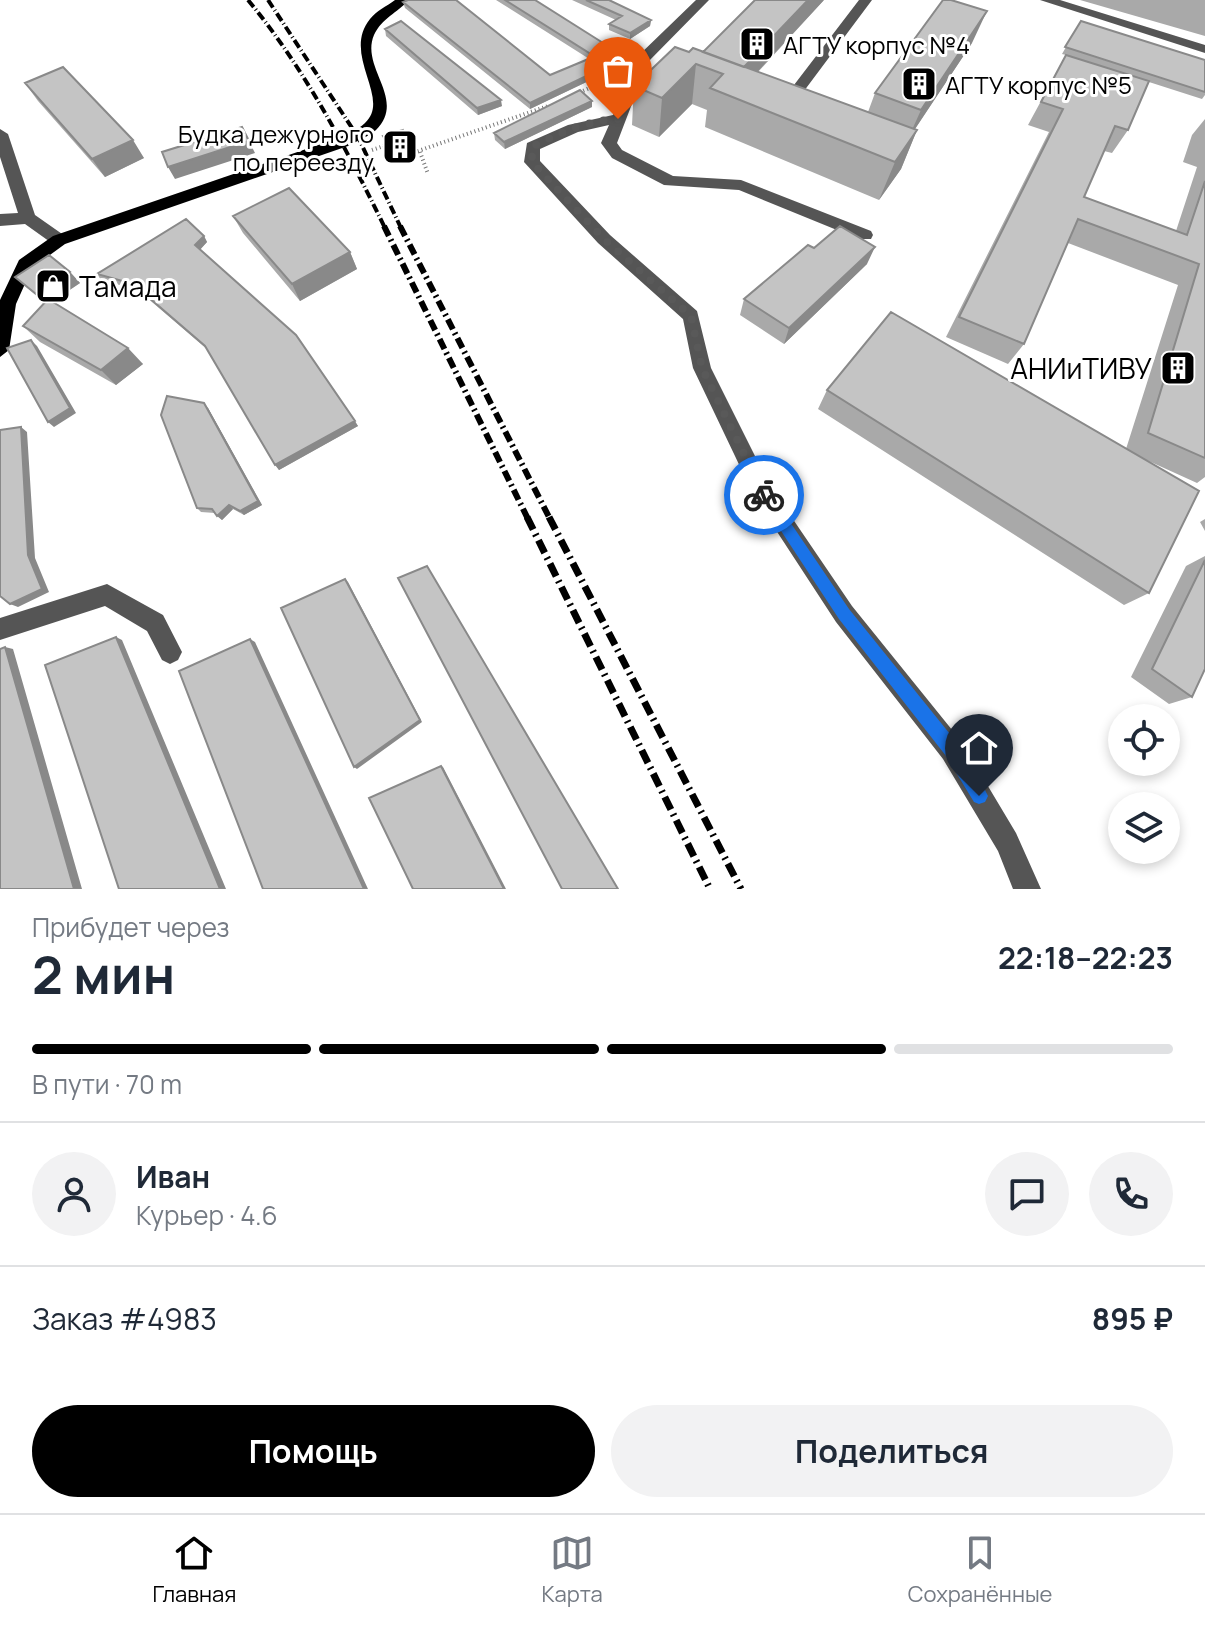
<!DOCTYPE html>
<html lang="ru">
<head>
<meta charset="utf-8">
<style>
	body { margin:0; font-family:Manrope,sans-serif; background:#f2f2f3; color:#1f2937; height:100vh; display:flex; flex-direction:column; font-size:30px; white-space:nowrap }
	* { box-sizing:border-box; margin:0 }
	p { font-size:26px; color:#747a83 }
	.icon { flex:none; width:44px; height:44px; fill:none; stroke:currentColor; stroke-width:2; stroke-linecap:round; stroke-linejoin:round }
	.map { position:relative; height:889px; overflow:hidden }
	.side { display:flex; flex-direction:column; background:#fff; flex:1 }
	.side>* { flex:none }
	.tools { position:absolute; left:1108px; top:704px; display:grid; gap:16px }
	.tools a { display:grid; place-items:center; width:72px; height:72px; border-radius:50%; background:#fff; box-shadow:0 4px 12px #0003; font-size:40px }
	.pin { position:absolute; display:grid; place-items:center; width:68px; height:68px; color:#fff; margin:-82px -34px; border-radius:50% 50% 50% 0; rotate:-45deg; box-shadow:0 0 8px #0007 }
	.pin .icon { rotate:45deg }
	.courier { position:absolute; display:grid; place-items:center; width:80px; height:80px; margin:-40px; border:6px solid #1a73e8; border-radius:50%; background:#fff; color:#222; box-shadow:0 2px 10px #0007 }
	.overview em { font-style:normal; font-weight:700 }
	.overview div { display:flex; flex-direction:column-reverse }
	.overview { display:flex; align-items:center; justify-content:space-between; height:136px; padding:0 32px }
	h1 { font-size:52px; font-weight:700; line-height:60px }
	.bar { display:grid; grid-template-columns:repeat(4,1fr); gap:12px 8px; align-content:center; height:96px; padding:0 32px }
	.bar i { height:10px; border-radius:6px; background:#e0e1e3 }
	.bar .active { background:#000 }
	.bar p { grid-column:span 4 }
	.line { display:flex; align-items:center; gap:20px; padding:0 32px; border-top:2px solid #e0e1e3 }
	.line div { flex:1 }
	.round { display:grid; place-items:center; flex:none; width:84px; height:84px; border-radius:42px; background:#f2f2f3 }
	.action { display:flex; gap:16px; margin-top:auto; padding:16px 32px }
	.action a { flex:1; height:92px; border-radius:48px; background:#000; color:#fff; font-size:32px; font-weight:700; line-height:92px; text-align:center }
	.action a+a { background:#f2f2f3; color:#1f2937 }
	.menu { display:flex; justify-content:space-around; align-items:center; height:112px; border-top:2px solid #e0e1e3; background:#fff; font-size:22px; color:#747a83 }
	.menu a { display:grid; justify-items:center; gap:4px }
	.menu .active { color:#000 }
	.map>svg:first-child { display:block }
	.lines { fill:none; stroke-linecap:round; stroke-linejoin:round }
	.path { stroke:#777; stroke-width:4; stroke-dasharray:1 3; stroke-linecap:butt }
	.minor { fill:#555; fill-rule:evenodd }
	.major { fill:#000; fill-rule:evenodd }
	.rail-far2 { stroke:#000; stroke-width:4; stroke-dasharray:9 3 1 3; stroke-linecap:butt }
	.rail-far1 { stroke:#000; stroke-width:6; stroke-dasharray:11 4 2 4; stroke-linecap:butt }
	.rail { stroke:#000; stroke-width:7; stroke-dasharray:14 5 2 5; stroke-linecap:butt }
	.wall { fill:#a9a9a9 }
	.shaded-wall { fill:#898989 }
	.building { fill:#c4c4c4; stroke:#898989; stroke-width:2 }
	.route { fill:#1a73e8 }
	.done { stroke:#595959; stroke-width:8; stroke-dasharray:0 14.4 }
	.labels { text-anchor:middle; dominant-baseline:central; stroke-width:6; stroke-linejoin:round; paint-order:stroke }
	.far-poi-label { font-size:24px; fill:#000; stroke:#fff; text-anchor:start }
	.poi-label { font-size:28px; fill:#000; stroke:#fff; text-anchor:start }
</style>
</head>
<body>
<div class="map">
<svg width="1205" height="889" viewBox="0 0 1205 889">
	<rect width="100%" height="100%" fill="#fff"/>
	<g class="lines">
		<!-- path -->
		<path class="path" d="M576,94l38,-17
			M372,150l12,-4 8,14 156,-54
			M420,152l8,22"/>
		<!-- minor -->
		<path class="minor" d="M696,0h13l-61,62 -31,81 5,7 51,26 68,4 130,51 2,4 -2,4h-12l-120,-49 -75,-5 -52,-27 -11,-15 8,-18 -31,7 -38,17v12l70,74 87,76 14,57 58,116 83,122 109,135 55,92 25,56h-28l-15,-38 -55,-92 -107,-137 -81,-124 -62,-130 -10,-49 -85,-76 -74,-81 3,-19 41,-18 45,-10 24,-58z
			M859,0h13l-68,91h-10v-6z
			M1040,0h20l145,45v8z
			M0,129l8,5 27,81 30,21 2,4 -2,4h-12l-28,-20 -25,2v-12l18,-1 -18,-56z
			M107,584l56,31 19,37 -4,8 -8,4 -8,-4 -15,-29 -42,-25 -105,34v-22z"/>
		<!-- major -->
		<path class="major" d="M395,0h14c-12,13 -27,18 -35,35 -14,33 33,64 2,95 -7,6 -19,11 -28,16l-283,98 -33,24 -16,36 -7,46 -9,7v-57l19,-40 34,-24 285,-98c8,-4 20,-8 27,-15 27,-25 -24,-68 5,-104 6,-8 17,-13 25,-19z"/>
		<!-- rail-far2 -->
		<path class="rail-far2" d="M248,0c57,69 98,148 137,228
			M268,0l90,137 43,91"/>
		<!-- rail-far1 -->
		<path class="rail-far1" d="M384,226l144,293
			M400,226l150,293"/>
		<!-- rail -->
		<path class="rail" d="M527,517l183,372
			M549,517l192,372"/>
	</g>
	<!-- wall -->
	<path class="wall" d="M496,0h39l84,53v6l-17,8z
		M572,0h37l42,20 -1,6 -20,13 -21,-9v-6l7,-4z
		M824,0l-66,72 110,40 7,-19 97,-50 -57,86 2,1 -16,39 -22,31 -174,-73 2,-17 -15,-6 -33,33 -27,-12 2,-39 69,-34z
		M1080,0h125v36z
		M403,2l147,73 49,1 -69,33 -125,-101z
		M1081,21l124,39v35l-3,4 -53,-17 -21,48 -16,23 -8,-2 -20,46 92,34 21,-64 -14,-5 9,-27 13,-16v358l-8,6 -55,-25 7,135 -25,12 -306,-196 9,-19 299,59 52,-164 -110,-42 -44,101 -16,20 -62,-27 103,-205 -21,-7 38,-70 -4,-1z
		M385,29l117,77 -24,9 -92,-79z
		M25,83l119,75 -39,19 -67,-76z
		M592,107l-87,42 -10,-9 -1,-7z
		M383,136l29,9 2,6 -19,7 -10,-16z
		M233,216l117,36 7,17 -57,32 -57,-68z
		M204,236l3,6 -7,7 158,177 -79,44 -71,-120 -70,-60 -37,-10 -4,-6z
		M814,248l53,16 -83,80 -44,-29 4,-16z
		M70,272l10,11 -28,19 91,62 -27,21 -76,-43 -17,-16 22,-23 -30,-26z
		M208,408l54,97 -18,10 -11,-6 -11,11 -7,-7 -14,-1 -4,-4z
		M1205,519v12l-5,-9z
		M1205,556v113l-13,28 -23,7 -38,-27 55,-111z"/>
	<!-- shaded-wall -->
	<path class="shaded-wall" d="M808,0h16l-90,97 -1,-18z
		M987,11l-15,32 -65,98 14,-31z
		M651,20l-1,6 -20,13v-6z
		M619,53v6l-17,8v-6z
		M696,64l-4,40 -33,33 3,-39z
		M599,70v6l-69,33v-6z
		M501,100l1,6 -24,9 -1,-7z
		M592,101v6l-87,42 -1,-7z
		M917,130l-16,39 -22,31 16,-38z
		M133,140l11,18 -39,19 -13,-18z
		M249,141l6,12 -80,26 -7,-12z
		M412,145l2,6 -19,7 -1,-6z
		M204,236l3,6 -8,9 -4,-6z
		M875,247l-8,17 -83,80 5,-16z
		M350,252l7,17 -57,32 -8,-17z
		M70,272l10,11 -33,22 -11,-11z
		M31,340l6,6 39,67 -22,14 -6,-5z
		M128,348l15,16 -27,21 -15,-15z
		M204,403l4,5 54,97 -18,10 -4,-4z
		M355,421l3,5 -79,44 -4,-5z
		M21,427l6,5 8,126 14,34 -31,15 -8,-3 18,-49z
		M229,505l4,4 -11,11 -5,-4z
		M345,579l3,3 74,140 -65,47 -3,-2z
		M116,637l6,3 104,249h-6z
		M250,639l5,3 113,247h-4z
		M5,647l8,2 69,240h-8z
		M441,766l2,1 63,122h-2z"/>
	<!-- building -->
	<path class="building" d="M408,0h48l94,75 36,-15 13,10 -69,33 -127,-101z
		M505,0h30l84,53 -17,8z
		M586,0h23l42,20 -21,13 -21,-9 13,-8z
		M755,0h53l-64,67 -41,-15z
		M943,0h8l36,11 -66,99 -46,-17z
		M401,21l100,79 -24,8 -92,-79z
		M1081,21l124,39v32l-140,-45z
		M675,47l14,5 4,-4 224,82 -22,32 -185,-74 13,-14 -27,-10 -34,34 -28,-12z
		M1066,55l83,26 -21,49 -13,-4 -31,71 103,38 18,-54v277l-57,-25 51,-169 -121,-45 -54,125 -65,-27 104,-208 -22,-7z
		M63,67l70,73 -41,19 -67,-76z
		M580,90l12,11 -88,41 -10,-9z
		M242,127l7,14 -81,26 -6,-15z
		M403,130l9,15 -18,7 -11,-16z
		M289,188l61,64 -58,32 -59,-68z
		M186,219l18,17 -9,9 101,90 59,86 -80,44 -70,-119 -72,-62 -36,-10z
		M840,226l35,21 -86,81 -45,-29 64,-54 6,3z
		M49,255l21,17 -34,22 -21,-17z
		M48,299l80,49 -27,22 -78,-44z
		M891,312l308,179 -50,102 -322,-203z
		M31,340l39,68 -22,14 -41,-74z
		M167,396l37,7 54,98 -18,10 -11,-6 -12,11 -5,-7 -15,-1 -36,-93z
		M21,427l7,128 14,34 -32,15 -10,-8v-166z
		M1205,560v109l-13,28 -40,-28z
		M427,566l191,323h-56l-164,-311z
		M345,579l75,141 -66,47 -73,-159z
		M116,637l104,252h-101l-74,-224z
		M250,639l114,250h-101l-84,-218z
		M5,647l69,242h-74v-240z
		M441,766l63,123h-91l-44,-91z"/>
	<!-- route -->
	<path class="route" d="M764,489l5,2 80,118 109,135 27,46 3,6 -3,6 -6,2 -5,-2 -28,-46 -107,-137 -79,-120v-8z"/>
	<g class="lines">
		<!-- done -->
		<path class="done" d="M618,119c-33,2 -58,14 -86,28v15l72,77 87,77 11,52 62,127"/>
	</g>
	<!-- icons -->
	<defs>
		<symbol id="building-square" viewBox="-11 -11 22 22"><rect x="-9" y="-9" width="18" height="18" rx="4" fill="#000" stroke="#fff"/><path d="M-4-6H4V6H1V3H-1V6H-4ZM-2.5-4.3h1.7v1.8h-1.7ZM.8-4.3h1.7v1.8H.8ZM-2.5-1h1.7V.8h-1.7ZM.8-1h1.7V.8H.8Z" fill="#fff"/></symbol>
		<symbol id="shop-square" viewBox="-11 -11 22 22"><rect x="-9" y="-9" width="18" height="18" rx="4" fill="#000" stroke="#fff"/><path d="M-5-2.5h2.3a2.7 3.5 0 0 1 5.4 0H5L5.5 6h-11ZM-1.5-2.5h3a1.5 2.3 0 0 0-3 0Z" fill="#fff"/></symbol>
	</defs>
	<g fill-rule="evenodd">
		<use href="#building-square" x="737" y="24" width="40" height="40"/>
		<use href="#building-square" x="899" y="64" width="40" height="40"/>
		<use href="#building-square" x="380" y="127" width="40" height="40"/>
		<use href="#shop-square" x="33" y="266" width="40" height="40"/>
		<use href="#building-square" x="1158" y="348" width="40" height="40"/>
	</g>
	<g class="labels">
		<!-- far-poi labels -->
		<g class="far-poi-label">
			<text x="783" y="44">АГТУ корпус №4</text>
			<text x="945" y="84">АГТУ корпус №5</text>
			<text x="374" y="133" text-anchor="end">Будка дежурного<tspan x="374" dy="28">по переезду</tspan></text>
		</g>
		<!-- poi labels -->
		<g class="poi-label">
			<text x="79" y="286">Тамада</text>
			<text x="1152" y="368" text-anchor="end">АНИиТИВУ</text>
		</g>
	</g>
</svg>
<div class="tools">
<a><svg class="icon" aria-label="locate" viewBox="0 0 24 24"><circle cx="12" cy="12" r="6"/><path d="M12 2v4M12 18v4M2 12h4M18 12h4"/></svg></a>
<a><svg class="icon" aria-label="layers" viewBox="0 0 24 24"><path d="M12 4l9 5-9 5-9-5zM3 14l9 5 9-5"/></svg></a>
</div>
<div class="pin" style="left:618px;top:119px;background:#ea580c"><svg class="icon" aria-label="bag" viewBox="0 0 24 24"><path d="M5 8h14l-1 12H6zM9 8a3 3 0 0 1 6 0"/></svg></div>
<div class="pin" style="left:979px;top:796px;background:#1f2937"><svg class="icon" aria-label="home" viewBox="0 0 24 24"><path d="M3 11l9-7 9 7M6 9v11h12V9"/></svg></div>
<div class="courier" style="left:764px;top:495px"><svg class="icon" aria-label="bike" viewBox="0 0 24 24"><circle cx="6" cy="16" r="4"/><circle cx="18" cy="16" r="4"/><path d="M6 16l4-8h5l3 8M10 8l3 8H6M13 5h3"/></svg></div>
</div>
<section class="side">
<div class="overview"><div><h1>2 мин</h1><p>Прибудет через</p></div><em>22:18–22:23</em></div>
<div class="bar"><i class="active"></i><i class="active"></i><i class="active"></i><i></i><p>В пути · 70 m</p></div>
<div class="line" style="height:144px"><a class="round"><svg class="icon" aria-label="person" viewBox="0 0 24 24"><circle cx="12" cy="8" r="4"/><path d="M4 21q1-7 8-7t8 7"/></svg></a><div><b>Иван</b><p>Курьер · 4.6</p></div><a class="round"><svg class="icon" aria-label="chat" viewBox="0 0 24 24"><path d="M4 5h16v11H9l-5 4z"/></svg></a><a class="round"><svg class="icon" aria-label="phone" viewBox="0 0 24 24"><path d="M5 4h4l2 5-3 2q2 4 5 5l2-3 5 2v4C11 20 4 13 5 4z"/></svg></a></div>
<div class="line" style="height:104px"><div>Заказ #4983</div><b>895 ₽</b></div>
<div class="action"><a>Помощь</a><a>Поделиться</a></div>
</section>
<nav class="menu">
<a class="active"><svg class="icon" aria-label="home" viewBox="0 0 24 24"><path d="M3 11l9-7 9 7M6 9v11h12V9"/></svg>Главная</a>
<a><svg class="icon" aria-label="map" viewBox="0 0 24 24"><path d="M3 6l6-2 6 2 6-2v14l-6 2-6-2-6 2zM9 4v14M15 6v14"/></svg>Карта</a>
<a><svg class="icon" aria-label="saved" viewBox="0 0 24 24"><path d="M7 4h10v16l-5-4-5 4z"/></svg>Сохранённые</a>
</nav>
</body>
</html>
